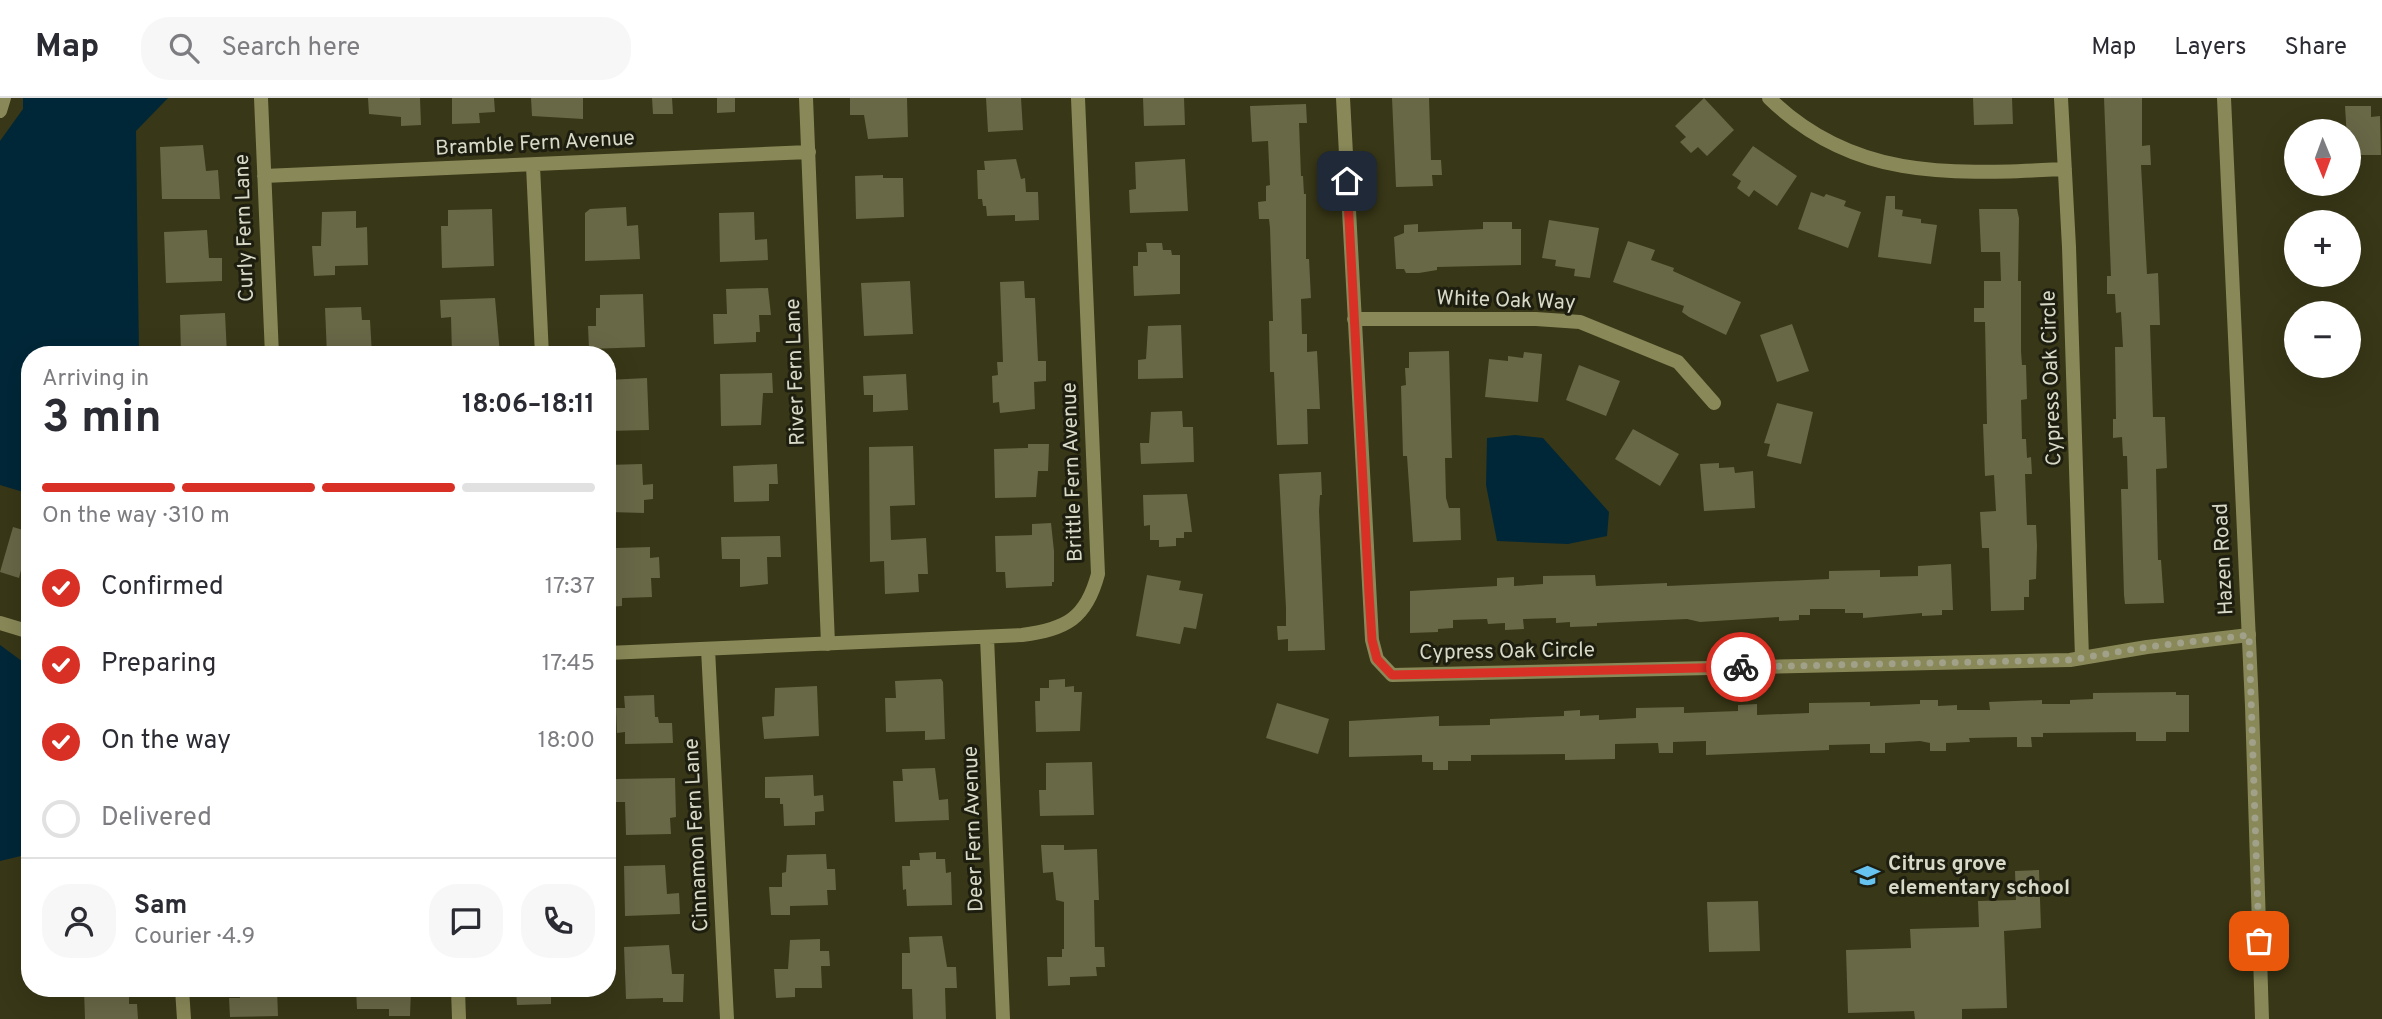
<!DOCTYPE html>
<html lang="en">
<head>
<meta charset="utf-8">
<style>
	body { margin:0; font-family:Overpass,sans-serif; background:#f7f7f7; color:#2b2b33; height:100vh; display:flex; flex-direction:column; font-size:26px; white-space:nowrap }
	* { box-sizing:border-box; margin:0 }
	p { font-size:23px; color:#7c7c81 }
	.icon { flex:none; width:38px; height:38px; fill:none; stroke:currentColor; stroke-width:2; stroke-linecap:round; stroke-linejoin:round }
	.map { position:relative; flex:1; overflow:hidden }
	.drawer { position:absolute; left:21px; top:248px; width:595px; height:651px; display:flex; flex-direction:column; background:#fff; border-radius:28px; box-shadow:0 7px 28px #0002 }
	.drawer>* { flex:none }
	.needle { width:46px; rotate:179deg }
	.fabs { position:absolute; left:2284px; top:21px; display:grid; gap:14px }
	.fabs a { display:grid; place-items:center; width:77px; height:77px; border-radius:50%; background:#fff; box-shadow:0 7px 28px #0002; font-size:35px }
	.pin { position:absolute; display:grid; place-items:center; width:60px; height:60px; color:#fff; margin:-30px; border-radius:14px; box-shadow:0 4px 10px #0006 }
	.courier { position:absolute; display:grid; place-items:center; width:70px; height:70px; margin:-35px; border:5px solid #d93025; border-radius:50%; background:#fff; color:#222; box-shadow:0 2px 9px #0007 }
	.summary em { font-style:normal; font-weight:700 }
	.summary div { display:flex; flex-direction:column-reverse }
	.summary { display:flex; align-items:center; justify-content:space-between; height:119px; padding:0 21px }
	h1 { font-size:46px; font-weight:700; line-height:52px }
	.bar { display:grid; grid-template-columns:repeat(4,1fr); gap:10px 7px; align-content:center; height:84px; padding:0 21px }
	.bar i { height:9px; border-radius:5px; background:#e1e1e2 }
	.bar .current { background:#d93025 }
	.bar p { grid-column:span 4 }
	.line { display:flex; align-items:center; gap:18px; padding:0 21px; border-top:2px solid #e1e1e2 }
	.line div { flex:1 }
	.round { display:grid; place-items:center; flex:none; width:74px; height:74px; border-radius:28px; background:#f7f7f7 }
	ol { padding:0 21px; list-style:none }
	li { display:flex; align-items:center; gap:21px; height:77px }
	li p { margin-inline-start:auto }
	li .icon { padding:7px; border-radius:50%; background:#d93025; color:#fff; stroke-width:4 }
	li:last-child { color:#7c7c81 }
	li i { width:38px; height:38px; border:4px solid #e1e1e2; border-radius:50% }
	header { display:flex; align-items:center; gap:42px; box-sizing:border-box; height:98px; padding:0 35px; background:#fff; border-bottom:2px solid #e1e1e2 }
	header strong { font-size:33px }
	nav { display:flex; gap:38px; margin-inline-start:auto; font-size:24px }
	.search { width:490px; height:63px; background:#f7f7f7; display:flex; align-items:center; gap:18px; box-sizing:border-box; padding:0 24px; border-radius:28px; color:#7c7c81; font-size:26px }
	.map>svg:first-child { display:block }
	.water { fill:#002738 }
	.building { fill:#686746 }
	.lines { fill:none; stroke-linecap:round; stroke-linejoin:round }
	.minor { stroke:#898858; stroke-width:14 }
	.tertiary { stroke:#898858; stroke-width:14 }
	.done { stroke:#a1a089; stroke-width:7; stroke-dasharray:0 12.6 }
	.route { stroke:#d93025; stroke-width:9 }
	.labels { text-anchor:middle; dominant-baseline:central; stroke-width:6; stroke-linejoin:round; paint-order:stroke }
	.street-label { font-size:21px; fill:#d9d9c7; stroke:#1e1e10 }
	.poi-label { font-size:21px; font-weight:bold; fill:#d9d9c7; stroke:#1e1e10; text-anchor:start }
</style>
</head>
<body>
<header>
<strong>Map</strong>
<div class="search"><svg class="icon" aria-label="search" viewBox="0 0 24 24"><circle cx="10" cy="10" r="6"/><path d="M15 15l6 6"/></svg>Search here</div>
<nav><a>Map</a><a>Layers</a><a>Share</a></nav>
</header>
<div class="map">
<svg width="2382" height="921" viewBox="0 0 2382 921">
	<rect width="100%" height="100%" fill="#383717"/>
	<!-- water -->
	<path class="water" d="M23,0h145l-32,33 3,224h-109v139l-30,-9v-344l23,-32z
		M1515,337l28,3 66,74 -2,24 -39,8 -71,-3 -11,-56 1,-47z
		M0,547l30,22v182l-5,6 -25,6z"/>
	<!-- building -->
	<path class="building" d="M368,0h52l1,27 -20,1v-9l-32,-3z
		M452,0h42l1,14 -16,1 1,10 -28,1z
		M531,0h52v21l-51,-3z
		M652,0h20l1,16h-20z
		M717,0h18v14l-18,1z
		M850,0h57l1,39 -40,2 -4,-24h-14z
		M986,0h35l2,32 -35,2z
		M1143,0h41l1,27 -41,1z
		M1392,0h37l2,62h10l1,15h-10l1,11 -37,1z
		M1704,0l30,32 -27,26 -9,-9 -7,6 -11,-11 6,-5 -11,-11z
		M1973,0h39l1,26 -39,1z
		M2104,0h38v48l8,-1 1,20h-10l6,109 11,-1 2,52h-10l3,92h12l2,51 -11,1 2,91h3l3,43 -39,1 -1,-9 -3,-106h7l-1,-33h-4l-1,-19 -9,1v-19h3l-1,-72h8l-2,-35 -5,1 -1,-19h-8v-18h4z
		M1306,6l1,19h-8l2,53h2l1,18h2v65h3l2,39 -10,1 1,35h5v18l10,-1 3,58h-13l1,35 -31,1 -3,-73h-4l-1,-51h4l-3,-93 -1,-9h-10l-1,-17 8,-1v-15l4,-1 -2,-44 -16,1 -2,-36z
		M2345,8h26v11l9,-1 1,39h-33z
		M203,47l3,26 12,-1 2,29h-58l-2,-52z
		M1753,48l44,30 -20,30 -23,-16 -5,7 -12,-9 4,-7 -9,-6z
		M1016,61l5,20 4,-1 1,14h12l1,28 -24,1v-6l-28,1 -1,-10h-3l-1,-7h-4l-1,-29h8l-1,-9z
		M1185,61l3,52 -58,2 -1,-23 7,-1 -1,-27z
		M883,77v3h20l1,39 -48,2 -1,-43z
		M1811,94l13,5 2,-3 20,7 -2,5 17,6 -13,36 -50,-19z
		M1886,98h9v13l8,1 -1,6 19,3v4l16,2 -6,39 -53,-7z
		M626,109l1,19 11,-1 2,34 -55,2v-48l5,-4z
		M492,111l2,57 -52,2 -1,-42h7v-16z
		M1979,111h38l2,9 -1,63h3v70l1,14h4l1,34 -6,1 1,39h4l1,19 4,-1 1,17h-7l2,51h9l1,21 -1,33 -7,1v17h-5v13l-33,1 -2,-63h-7l-2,-36 16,-1 -2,-36 -9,1 -2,-52h4l-2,-102h-11v-14h10v-27h17l-1,-29h-19z
		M356,113v17l11,-1 1,38 -33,1v9l-21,1 -2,-30h9l1,-34z
		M754,114l1,28 12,-1 1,21 -48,2 -1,-49z
		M1549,122l50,8 -9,50 -16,-2 1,-7 -20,-3 1,-6 -14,-2z
		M1483,124h29v7h9v36l-84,2v3l-18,3h-13l-2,-4h-8l-2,-32 10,-4v-8l14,-1v8l65,-3z
		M207,132l2,28h13v23l-56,2 -2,-51z
		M1628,143l27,9 -4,10 23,8 -1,3 68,31 -15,33 -37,-18 -7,-5 2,-6 -71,-24z
		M1146,145h16l1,7h8l1,5h8v39l-46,2 -1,-30h5v-14h9z
		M910,183l3,53 -49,2 -3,-53z
		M1024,183l1,17h10l3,63h8v20l-12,1 1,27 -35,4 -1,-11 -6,1 -1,-27 6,-1 -1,-13h6l-3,-80z
		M768,190l3,27h-12l1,17h-4v10l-42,2 -1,-30h14l-1,-25z
		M643,196l2,53 -56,2 -1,-23h8v-18h4v-13z
		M495,200l5,56 -48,1 -1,-38 -10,1 -1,-18z
		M361,209l1,13h8l2,35h-45l-2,-47z
		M225,215l2,42h-46l-1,-40z
		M1792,226l17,47 -32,11 -17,-47z
		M1181,227l2,53 -45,1v-19l8,-1 2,-33z
		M1449,253l3,107h-7l1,40 3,10h11l1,32 -48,2 -6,-86h-4l-2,-70 5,-1 -1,-17h4v-16z
		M1524,254l18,2 -4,48 -53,-5 4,-38 19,2v-5l15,2z
		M1579,267l41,16 -14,35 -40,-16z
		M772,275l1,20h-10l-2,32 -40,1 -1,-52z
		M906,276l2,36 -35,2v-17h-9l-1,-19z
		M647,280l2,52 -42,1v-51z
		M1777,305l36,9 -12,52 -34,-8 3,-12 -6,-1z
		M1182,313l1,16h10l1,35 -53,2 -1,-21h9l2,-31z
		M1633,331l46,25 -19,32 -45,-27z
		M1028,346h21l-1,27h-10l-2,26 -41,1 -1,-49 34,-1z
		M913,348l2,59 -25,1 1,34 35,-2 2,36h-10l1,18 -34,2 -1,-33 -14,1 -1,-115z
		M1719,365v5l15,-1 1,6 18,-2 2,37 -51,3 -4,-47z
		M642,366l1,21 10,-1v15l-9,1v13l-35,-1 -2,-47z
		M777,366l1,20h-9v17l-35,1 -1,-36z
		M1321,374l1,23h-2l-1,16 6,139 -37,1v-12l-10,1 -1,-14h9v-18l-7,-134z
		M1187,396l5,38h-8v6h-8v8l-17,1v-7h-9v-15l-6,1 -1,-31z
		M1051,425l3,28v31h-2v4l-46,2 -1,-16h-9l-1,-36 37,-1v-11z
		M13,429l17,5v37l-8,-3 -3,12 -19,-6z
		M780,438l1,21h-14l1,27 -28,3v-28h-18l-1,-22z
		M650,449v11l9,-1 1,21h-9l1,19 -30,1v8l-15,1v-28h5l-1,-20h5v-11z
		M1951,466l2,46h-11v5l-20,1v-3l-59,5v-5h-18v-4h-35v6h-11v5l-20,1v-4l-79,5 -13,-3 -90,4v3l-27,1v-5l-14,1v-5l-33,1 1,10 -19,1v-7l-17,1 -1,-5 -34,1v8l-15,1v3l-28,1v-42l87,-5v-8l17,-1v9l29,-2v-8l52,-1 1,11 71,-3v3l162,-7v-8l51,-1v7l38,-1v-10z
		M1147,477l34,6 -2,9 24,4 -7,35 -12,-2 -4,17 -44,-8z
		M941,581l2,3 2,57 -20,1v-9l-39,1 -1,-34h11l-1,-17z
		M1065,581v8l9,-1v6h8l-2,39 -44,1 -1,-31h5v-13h9v-8z
		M817,588l2,50 -55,3 -2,-22 12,-1 1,-28z
		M2176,594v3h13v37h-23v9h-30v-9l-93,1v4h-12l1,10h-15v-10l-48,1 1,4 -24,1v8h-16v-8l-10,-2 -35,2v10h-15v-9l-41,1v5l-123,5v-14l-33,1v11h-14l-1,-10 -43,1v15l-50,1v-6l-94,1v6h-23v9h-15v-8h-11v-7l-73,2v-36l90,-5v10l51,-1v-6l74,-3v-5l16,-1v6l19,-1v5l37,-2v-10l48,-1v6l54,-2v-6l19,-1v11l52,-2v-10l61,-1v4l50,-2v-4h18v6l19,-1v5h33l-1,-8 53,-2v4h28v-4l23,-1v-6z
		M654,597l1,22h3l1,6h13l1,20 -48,1v-12l-8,1 -1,-25h9l-1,-12z
		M1277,605l52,16 -11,35 -52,-16z
		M1092,664l2,53 -54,1 -1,-26h7v-27z
		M935,670l4,32 9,-1 1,21 -54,2 -2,-41h10l-1,-12z
		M813,677l1,21 9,-1 1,16 -9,1v13l-31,1 -1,-22h-3v-6h-15v-21z
		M675,680l1,39 -6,1 1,16 -45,1 -1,-33h-9l-1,-23z
		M1041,747h23v5l33,-1 2,51h-5l1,47h9l1,20h-9l1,9 -27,1v8l-22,1 -1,-29h15v-8h2v-47l-8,-2 -3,-28 -10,1z
		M936,754v7h9l1,14 5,-1 1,33 -45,1 -1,-17 -3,1 -1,-24h8v-6h10l-1,-7z
		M826,756l1,15h8l1,21h-9l1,15 -38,1v9h-19l-2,-28h13v-14l4,-1 1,-17z
		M665,767l2,29 12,-1 1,21 -55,2 -1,-50z
		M2039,772l2,58 -37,3 3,77 -45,1v10h-47l-1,-8 -66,2 -2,-63 65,-2 -1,-19 69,-2 -1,-26 38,-1 -1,-29z
		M1758,803l2,50 -51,1 -2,-50z
		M942,838l5,31h9l1,21h-12l1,31h-33l-1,-30h-10v-36h8l-1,-16z
		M820,841v12h9l1,15h-9l1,22h-27v9l-19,1 -2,-29h14l2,-29z
		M669,847l3,29h12l-1,28h-20v-4l-37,1 -2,-52z
		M93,891h36v15h8l1,15h-53l-1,-29z
		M240,891h37l1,27 -48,1 -1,-19h11z
		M356,891h55l-1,27h-21v-7h-32z
		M516,891h35v15l-34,1z"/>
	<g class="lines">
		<!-- minor -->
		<path class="minor" d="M261,0l11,257
			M806,0l22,546
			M1343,0l29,542 5,19 15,16 678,-15 77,-13 102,-12
			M1769,0c86,84 185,76 296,71
			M2061,0l8,149 13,411
			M0,13l4,-13
			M533,68l9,189
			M264,78l545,-24
			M1354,221h182l44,3 98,40 36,41
			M0,525l30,9
			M987,539l16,382
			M708,551l19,370
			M607,555l415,-18c44,-6 64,-16 76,-61l-20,-476
			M182,891l2,30
			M458,891l1,30"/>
		<!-- tertiary -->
		<path class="tertiary" d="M2224,0l28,608 10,313"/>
	</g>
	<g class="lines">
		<!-- done -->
		<path class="done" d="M1741,569l329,-7 77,-13 102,-12 10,306"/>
		<!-- route -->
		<path class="route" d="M1347,83l22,413 3,46 5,19 15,16 349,-8"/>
	</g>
	<!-- icons -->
	<defs>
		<symbol id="school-bare" viewBox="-9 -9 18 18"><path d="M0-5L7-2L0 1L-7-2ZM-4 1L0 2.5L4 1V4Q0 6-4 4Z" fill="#67c4f0" stroke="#1e1e10" stroke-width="2.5" paint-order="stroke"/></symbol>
	</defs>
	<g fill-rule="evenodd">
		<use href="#school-bare" x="1850" y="760" width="35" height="35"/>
	</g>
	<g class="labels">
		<!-- street labels -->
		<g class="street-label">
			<text transform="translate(535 46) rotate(-3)">Bramble Fern Avenue</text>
			<text transform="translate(245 130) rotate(-92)">Curly Fern Lane</text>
			<text transform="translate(1506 203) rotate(2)">White Oak Way</text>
			<text transform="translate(796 274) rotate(-92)">River Fern Lane</text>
			<text transform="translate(2052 280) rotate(-92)">Cypress Oak Circle</text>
			<text transform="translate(1073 374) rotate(-92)">Brittle Fern Avenue</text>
			<text transform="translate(2224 461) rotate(-93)">Hazen Road</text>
			<text transform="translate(1507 554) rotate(-1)">Cypress Oak Circle</text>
			<text transform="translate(974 731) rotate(-92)">Deer Fern Avenue</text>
			<text transform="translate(697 737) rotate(-93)">Cinnamon Fern Lane</text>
		</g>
		<!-- poi labels -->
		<g class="poi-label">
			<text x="1888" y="766">Citrus grove<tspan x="1888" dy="24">elementary school</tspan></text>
		</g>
	</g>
</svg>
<div class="fabs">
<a><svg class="needle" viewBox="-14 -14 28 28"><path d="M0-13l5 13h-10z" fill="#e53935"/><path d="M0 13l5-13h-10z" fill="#7c7c81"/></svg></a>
<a>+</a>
<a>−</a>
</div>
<div class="pin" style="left:2259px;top:843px;background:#ea580c"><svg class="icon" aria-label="bag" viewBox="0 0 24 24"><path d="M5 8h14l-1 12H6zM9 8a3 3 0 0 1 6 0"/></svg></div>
<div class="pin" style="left:1347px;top:83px;background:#1f2937"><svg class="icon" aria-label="home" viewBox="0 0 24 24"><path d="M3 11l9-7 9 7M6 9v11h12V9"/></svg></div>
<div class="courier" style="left:1741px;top:569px"><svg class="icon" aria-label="bike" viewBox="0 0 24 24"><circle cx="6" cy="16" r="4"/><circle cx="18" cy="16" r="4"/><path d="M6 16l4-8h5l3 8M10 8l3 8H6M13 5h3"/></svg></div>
<section class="drawer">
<div class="summary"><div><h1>3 min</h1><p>Arriving in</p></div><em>18:06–18:11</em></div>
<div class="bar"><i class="current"></i><i class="current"></i><i class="current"></i><i></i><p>On the way · 310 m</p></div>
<ol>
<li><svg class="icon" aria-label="check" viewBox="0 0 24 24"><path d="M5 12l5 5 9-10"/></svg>Confirmed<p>17:37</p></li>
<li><svg class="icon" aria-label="check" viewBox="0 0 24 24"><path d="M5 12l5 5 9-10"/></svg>Preparing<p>17:45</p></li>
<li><svg class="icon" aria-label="check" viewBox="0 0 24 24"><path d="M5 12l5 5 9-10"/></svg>On the way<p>18:00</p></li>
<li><i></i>Delivered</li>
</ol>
<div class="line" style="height:126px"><a class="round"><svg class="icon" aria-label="person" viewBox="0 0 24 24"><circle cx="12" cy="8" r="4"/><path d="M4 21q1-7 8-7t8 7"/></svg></a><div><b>Sam</b><p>Courier · 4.9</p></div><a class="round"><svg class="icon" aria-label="chat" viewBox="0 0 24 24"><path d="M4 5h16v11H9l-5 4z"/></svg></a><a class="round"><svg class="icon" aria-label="phone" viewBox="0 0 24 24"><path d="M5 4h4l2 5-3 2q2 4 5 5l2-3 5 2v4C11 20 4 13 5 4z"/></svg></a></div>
</section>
</div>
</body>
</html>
